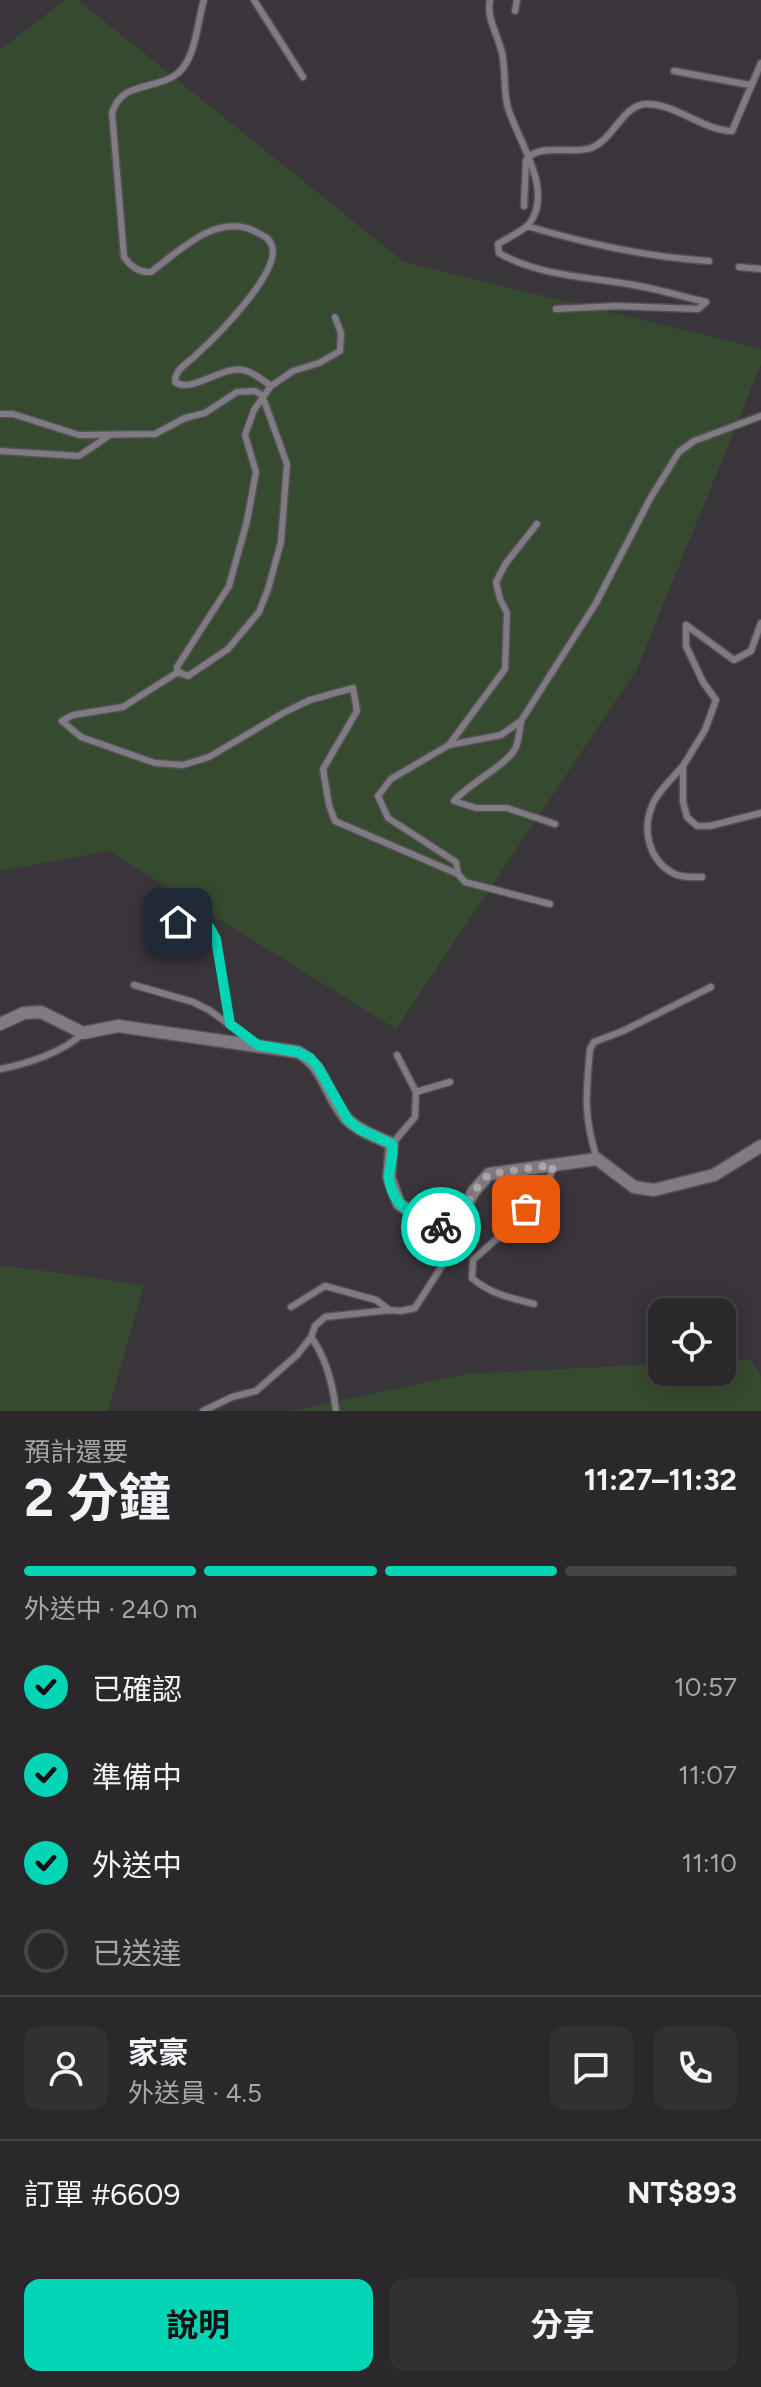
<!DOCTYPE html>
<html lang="zh-TW">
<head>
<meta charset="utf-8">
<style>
	body { margin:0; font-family:Figtree,"Noto Sans TC",sans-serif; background:#333034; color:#f1f3f6; height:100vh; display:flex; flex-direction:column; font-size:30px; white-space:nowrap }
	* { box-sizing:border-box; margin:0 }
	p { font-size:26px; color:#a6a6a9 }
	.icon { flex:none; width:44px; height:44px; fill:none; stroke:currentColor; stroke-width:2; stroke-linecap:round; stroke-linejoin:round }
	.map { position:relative; height:1411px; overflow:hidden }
	.details { display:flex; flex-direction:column; background:#2b282c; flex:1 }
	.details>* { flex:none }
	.controls { position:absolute; left:648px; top:1298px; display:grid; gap:16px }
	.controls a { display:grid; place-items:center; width:88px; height:88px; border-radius:16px; background:#2b282c; box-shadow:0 4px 20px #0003,0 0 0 2px #474448; font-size:40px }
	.pin { position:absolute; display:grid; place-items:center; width:68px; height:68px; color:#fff; margin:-34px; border-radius:16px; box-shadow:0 4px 12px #0006 }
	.courier { position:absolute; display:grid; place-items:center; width:80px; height:80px; margin:-40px; border:6px solid #02d5b6; border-radius:50%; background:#fff; color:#222; box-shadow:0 2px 10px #0007 }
	.overview em { font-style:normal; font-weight:700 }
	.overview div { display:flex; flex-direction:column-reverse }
	.overview { display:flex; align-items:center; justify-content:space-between; height:136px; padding:0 24px }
	h1 { font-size:52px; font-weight:700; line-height:60px }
	.bar { display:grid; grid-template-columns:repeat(4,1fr); gap:12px 8px; align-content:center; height:96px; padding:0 24px }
	.bar i { height:10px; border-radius:6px; background:#474448 }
	.bar .selected { background:#02d5b6 }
	.bar p { grid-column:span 4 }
	.line { display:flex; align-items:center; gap:20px; padding:0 24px; border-top:2px solid #474448 }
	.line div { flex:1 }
	.round { display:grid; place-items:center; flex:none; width:84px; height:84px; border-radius:16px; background:#333034 }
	ol { padding:0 24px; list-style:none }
	li { display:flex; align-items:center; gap:24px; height:88px }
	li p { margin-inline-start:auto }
	li .icon { padding:8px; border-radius:50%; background:#02d5b6; color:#111; stroke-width:4 }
	li:last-child { color:#a6a6a9 }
	li i { width:44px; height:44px; border:4px solid #474448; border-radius:50% }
	.primary-button { display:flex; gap:16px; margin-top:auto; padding:16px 24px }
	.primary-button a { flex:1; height:92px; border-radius:16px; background:#02d5b6; color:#111; font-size:32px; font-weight:700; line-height:92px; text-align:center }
	.primary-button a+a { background:#333034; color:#f1f3f6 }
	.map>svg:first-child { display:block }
	.green { fill:#364a2f }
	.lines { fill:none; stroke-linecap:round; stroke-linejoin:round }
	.service-casing { stroke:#545155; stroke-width:9 }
	.minor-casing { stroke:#545155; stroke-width:15 }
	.service { stroke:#807b82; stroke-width:6 }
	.minor { stroke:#807b82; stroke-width:12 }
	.done { stroke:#a9a7ab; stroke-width:8; stroke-dasharray:0 14.4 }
	.route { stroke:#02d5b6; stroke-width:10 }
</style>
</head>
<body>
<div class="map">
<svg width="761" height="1411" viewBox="0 0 761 1411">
	<rect width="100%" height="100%" fill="#39353b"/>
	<!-- green -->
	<path class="green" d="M65,0h13l326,262 357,87v16l-124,304 -241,360 -287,-178 -109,20v-821z
		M0,1265l144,20 -36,126h-108z
		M750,1359l11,18v34h-470l175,-37 196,-10v8h60v-11z"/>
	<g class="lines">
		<defs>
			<path id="service" d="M204,0c-7,22 -8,63 -30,76 -22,14 -53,6 -62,37l12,144c7,10 15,16 27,15 28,-21 65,-59 103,-41 8,4 15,6 18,15 9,26 -56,91 -75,108 -8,9 -22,14 -22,28 16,12 46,-16 68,-12 10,2 20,10 28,16
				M254,0l49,77
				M490,0c-4,18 8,35 12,53 4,18 1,37 6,55 10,33 47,83 21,116 -7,8 -22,14 -31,20l1,9c41,24 94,24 140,33 22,4 45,11 67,16l-8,7 -82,-3 -60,3
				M515,11l2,-11
				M674,71l76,14
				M524,206l2,-46c13,-18 46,-5 65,-12 24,-9 32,-46 58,-44 30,2 54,26 83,27l29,-68
				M527,226c60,18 120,31 182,35
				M739,267l22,2
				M0,414h13l66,21 76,-1 30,-16 20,-5 32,-21 18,-1 7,4 25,69 -6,78 -13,47 -9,23 -31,37 -40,27 -10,-4 -55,35 -50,8 -11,6 19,16 74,26 28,2 26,-8 76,-45 25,-12 43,-12 4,23 -34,58 6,36 6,16 123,53 -2,-12 -68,-44 -10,-22 13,-17 58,-34 52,-10 20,-14c-1,8 -2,18 -5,26 -7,17 -47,36 -62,54l22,7h31l48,16
				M0,451l79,5 31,-21
				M761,623l-10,28 -17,9 -48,-35v21l17,36 13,18 -11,30 -22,36v36l4,15 10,9h13l51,-13
				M178,672l-1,-5 52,-81 18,-65 9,-49 -11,-37 9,-25 17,-24 22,-15 26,-8 21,-12 1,-18 -6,-16
				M521,721l75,-118 55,-106 28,-45 15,-11 67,-25
				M449,745l56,-76 2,-56 -7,-14 -4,-17 10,-19 31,-39
				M682,767c-10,12 -25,25 -30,39 -10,24 -3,53 19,66 9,6 20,5 31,5
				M458,874l7,8 85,22
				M178,922l32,6 6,11 14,85
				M134,985l59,17 16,8 46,33
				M0,1069c27,-5 64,-17 83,-36
				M416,1092l34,-10
				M392,1144l23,-27 1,-25 -19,-37
				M597,1159c-14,-44 -11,-64 -7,-110l4,-7 29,-11 88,-44
				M534,1304c-23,-6 -44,-10 -62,-26l1,-18c26,-24 74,-60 80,-94
				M291,1307l34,-21 51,14 12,9
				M311,1337c16,22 22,48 25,74
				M203,1411l29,-14 24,-6 41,-36 14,-18 4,-11 10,-9 64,-7 12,1 14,-3 34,-53 12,-25 -5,-5"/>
			<path id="minor" d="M0,1024l24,-11 17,-1 42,21 35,-7 180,26c28,15 29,45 49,67 12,12 30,18 45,25l-3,33 10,27 35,22 14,2 8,-4 18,-33 15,-17 108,-15 37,28 20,3 60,-15 47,-29"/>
		</defs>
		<!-- service casing -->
		<use href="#service" class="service-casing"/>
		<!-- minor casing -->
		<use href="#minor" class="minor-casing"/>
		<!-- service -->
		<use href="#service" class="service"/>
		<!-- minor -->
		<use href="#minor" class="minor"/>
	</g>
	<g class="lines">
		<!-- done -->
		<path class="done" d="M441,1227l15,-3 18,-33 15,-17 64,-9 -3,17 -24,27"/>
		<!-- route -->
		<path class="route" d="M178,922l32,6 6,11 14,85 28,21 40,7 12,6 8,9 30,53 11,9 33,15c2,12 -3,22 -3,33 1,25 28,47 52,50"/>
	</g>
</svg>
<div class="controls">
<a><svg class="icon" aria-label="locate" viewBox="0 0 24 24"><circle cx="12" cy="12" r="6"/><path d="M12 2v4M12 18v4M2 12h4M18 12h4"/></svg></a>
</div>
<div class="pin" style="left:526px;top:1209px;background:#ea580c"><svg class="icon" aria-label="bag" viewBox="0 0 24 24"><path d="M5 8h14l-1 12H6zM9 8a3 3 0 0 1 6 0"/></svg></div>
<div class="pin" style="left:178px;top:922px;background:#1f2937"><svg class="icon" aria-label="home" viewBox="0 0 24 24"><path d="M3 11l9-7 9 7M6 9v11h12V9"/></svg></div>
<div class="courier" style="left:441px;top:1227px"><svg class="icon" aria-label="bike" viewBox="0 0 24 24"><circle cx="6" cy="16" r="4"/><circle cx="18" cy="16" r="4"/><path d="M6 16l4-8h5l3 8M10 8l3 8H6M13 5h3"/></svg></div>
</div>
<section class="details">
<div class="overview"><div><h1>2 分鐘</h1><p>預計還要</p></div><em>11:27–11:32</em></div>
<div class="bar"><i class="selected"></i><i class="selected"></i><i class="selected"></i><i></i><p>外送中 · 240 m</p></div>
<ol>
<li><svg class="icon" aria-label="check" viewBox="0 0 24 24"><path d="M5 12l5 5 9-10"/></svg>已確認<p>10:57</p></li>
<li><svg class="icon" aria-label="check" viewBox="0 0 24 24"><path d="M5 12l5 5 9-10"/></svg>準備中<p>11:07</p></li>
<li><svg class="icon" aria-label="check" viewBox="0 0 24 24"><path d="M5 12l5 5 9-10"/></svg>外送中<p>11:10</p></li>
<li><i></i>已送達</li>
</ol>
<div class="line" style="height:144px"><a class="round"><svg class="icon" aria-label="person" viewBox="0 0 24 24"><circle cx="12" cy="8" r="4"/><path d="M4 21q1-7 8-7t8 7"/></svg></a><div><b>家豪</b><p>外送員 · 4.5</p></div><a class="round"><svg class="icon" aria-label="chat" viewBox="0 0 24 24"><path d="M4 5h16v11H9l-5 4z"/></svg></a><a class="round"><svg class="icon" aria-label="phone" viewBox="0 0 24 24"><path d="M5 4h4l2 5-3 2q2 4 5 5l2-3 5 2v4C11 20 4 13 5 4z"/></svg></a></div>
<div class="line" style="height:104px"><div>訂單 #6609</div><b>NT$893</b></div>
<div class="primary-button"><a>說明</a><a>分享</a></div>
</section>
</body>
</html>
